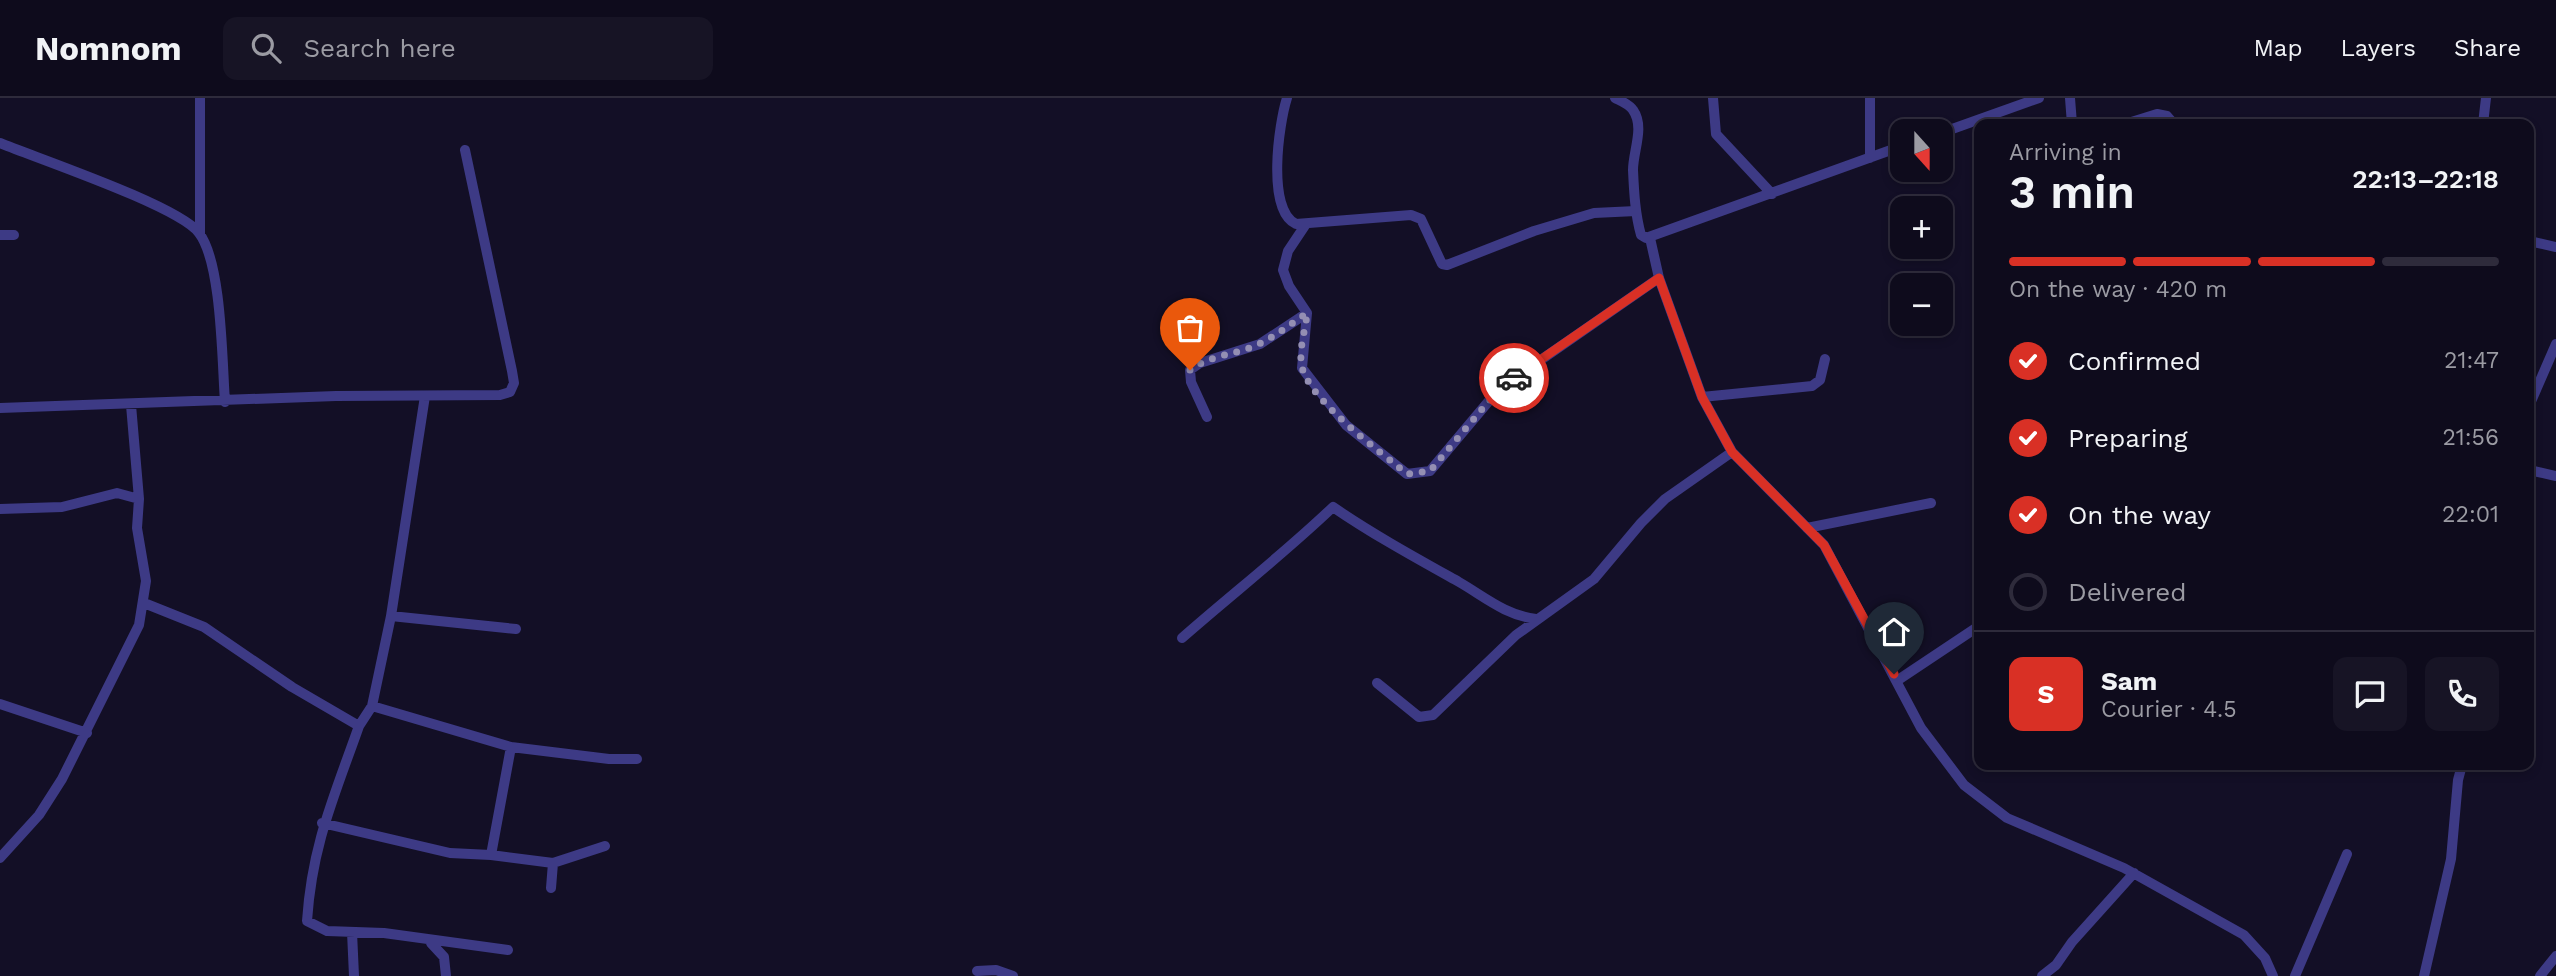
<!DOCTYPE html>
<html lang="en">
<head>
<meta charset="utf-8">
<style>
	body { margin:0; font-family:"Work Sans",sans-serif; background:#171425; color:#f1f3f6; height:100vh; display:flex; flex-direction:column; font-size:26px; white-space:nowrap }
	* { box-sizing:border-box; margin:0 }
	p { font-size:23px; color:#9b9ba3 }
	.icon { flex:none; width:38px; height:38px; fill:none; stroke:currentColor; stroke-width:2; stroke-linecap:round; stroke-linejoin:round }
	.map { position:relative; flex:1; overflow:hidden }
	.drawer { position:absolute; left:1974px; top:21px; width:560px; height:651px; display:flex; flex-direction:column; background:#0e0b1c; border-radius:14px; box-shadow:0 4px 10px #0003,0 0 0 2px #2e2b3b }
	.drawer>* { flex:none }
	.needle { width:46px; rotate:159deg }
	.controls { position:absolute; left:1890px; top:21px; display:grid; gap:14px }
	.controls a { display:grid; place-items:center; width:63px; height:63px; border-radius:14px; background:#0e0b1c; box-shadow:0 4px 10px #0003,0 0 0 2px #2e2b3b; font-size:35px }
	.pin { position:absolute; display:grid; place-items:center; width:60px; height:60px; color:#fff; margin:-72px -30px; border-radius:50% 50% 50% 0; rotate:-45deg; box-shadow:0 0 7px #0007 }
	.pin .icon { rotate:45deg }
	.courier { position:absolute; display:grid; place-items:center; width:70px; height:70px; margin:-35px; border:5px solid #d93025; border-radius:50%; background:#fff; color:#222; box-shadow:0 2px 9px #0007 }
	.headline em { font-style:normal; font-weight:600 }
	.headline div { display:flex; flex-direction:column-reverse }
	.headline { display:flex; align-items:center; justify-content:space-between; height:119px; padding:0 35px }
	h1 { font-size:46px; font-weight:600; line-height:52px }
	.bar { display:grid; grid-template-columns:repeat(4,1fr); gap:10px 7px; align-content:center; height:84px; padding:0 35px }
	.bar i { height:9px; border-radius:5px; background:#2e2b3b }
	.bar .current { background:#d93025 }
	.bar p { grid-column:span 4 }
	.line { display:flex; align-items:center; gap:18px; padding:0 35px; border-top:2px solid #2e2b3b }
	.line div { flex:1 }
	.round { display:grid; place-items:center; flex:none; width:74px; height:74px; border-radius:14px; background:#171425 }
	ol { padding:0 35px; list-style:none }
	li { display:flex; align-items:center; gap:21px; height:77px }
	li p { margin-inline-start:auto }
	li .icon { padding:7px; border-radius:50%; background:#d93025; color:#fff; stroke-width:4 }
	li:last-child { color:#9b9ba3 }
	li i { width:38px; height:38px; border:4px solid #2e2b3b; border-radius:50% }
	header { display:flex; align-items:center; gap:42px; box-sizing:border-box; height:98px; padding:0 35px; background:#0e0b1c; border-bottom:2px solid #2e2b3b }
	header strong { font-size:33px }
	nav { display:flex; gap:38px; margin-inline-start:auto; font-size:24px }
	.search { width:490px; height:63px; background:#171425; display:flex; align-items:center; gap:18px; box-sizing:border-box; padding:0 24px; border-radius:14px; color:#9b9ba3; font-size:26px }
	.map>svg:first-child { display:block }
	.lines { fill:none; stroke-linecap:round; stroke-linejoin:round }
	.minor { stroke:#3d3a85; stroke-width:10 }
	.done { stroke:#948fb3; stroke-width:7; stroke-dasharray:0 12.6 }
	.route { stroke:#d93025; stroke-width:9 }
</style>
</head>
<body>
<header>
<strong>Nomnom</strong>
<div class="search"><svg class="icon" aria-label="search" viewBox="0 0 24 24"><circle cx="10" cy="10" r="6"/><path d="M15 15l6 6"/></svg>Search here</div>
<nav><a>Map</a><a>Layers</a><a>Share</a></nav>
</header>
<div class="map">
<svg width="2556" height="878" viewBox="0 0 2556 878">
	<rect width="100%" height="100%" fill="#130f26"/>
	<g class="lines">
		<!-- minor -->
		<path class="minor" d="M200,0v136
			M1287,0c-8,25 -21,112 9,126l115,-9 10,4 21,45 5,1 87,-34 60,-18 42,-2
			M1615,0c6,3 14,6 18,12 12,17 0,41 0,60 1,21 2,44 8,65l5,3 256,-92
			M1713,0l3,36 56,60
			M2070,0l2,26
			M2125,26l32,-10 10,2 7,8
			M2483,26l3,-26
			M1941,35l98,-35
			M0,45c39,16 179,63 199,90 23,30 23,129 26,169
			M1870,60v-60
			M1306,126l-18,27 -5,19 6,16 18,27 -5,55 44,57 61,49 23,-3 69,-82 160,-111
			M0,137h14
			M1650,140l9,40 43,119 30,55 92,93 97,183 43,57 43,33 117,50 120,67 21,23 8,18
			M2529,143l27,6
			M1177,236l18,32
			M1702,299l110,-11 8,-6 5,-21
			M2529,308l27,-62
			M0,310l336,-12 164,-1 10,-3 4,-9 -2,-12 -47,-221
			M1207,319l-16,-35 -1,-12 10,-7 60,-19 47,-31
			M2529,372l27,6
			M0,411l62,-2 55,-14 22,6
			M1807,430l124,-25
			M144,505l60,24 88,60 67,39 13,-20 139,41 98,12h28
			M391,518l125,13
			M1182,540c50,-44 103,-85 151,-131 41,28 83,51 126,75 26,15 46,33 77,37
			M1898,582l81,-54
			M1377,585l42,34 14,-2 83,-80 78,-56 47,-56 24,-24 67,-47
			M0,606l87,29
			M372,608l19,-90 34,-220
			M359,628c-25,71 -47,119 -52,195l20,10 57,2 124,17
			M322,725l128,30 41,2 20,-108
			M491,757l62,8 -2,25
			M0,760l39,-43 23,-36 77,-154 7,-44 -9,-53 2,-29 -8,-94
			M553,765l52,-17
			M352,834l2,44
			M431,845l13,14 2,19
			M977,873l19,-1 17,6
			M2042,878l14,-11 16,-23 62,-69
			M2295,878l52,-122
			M2424,878l27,-117 7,-79 4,-15
			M2540,878l16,-20"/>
	</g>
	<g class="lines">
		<!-- done -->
		<path class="done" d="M1190,272c21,-16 48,-15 71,-27 16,-8 31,-20 46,-30 -1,16 -9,37 -5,54 7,33 79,85 105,107l23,-3 69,-82 15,-11"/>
		<!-- route -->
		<path class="route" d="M1514,280l145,-100 43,119 30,55 92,93 70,129"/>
	</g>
</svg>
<div class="controls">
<a><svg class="needle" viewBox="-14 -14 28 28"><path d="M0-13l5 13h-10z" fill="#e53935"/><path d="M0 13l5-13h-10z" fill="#9b9ba3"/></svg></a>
<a>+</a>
<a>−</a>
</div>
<div class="pin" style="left:1190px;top:272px;background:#ea580c"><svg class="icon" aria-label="bag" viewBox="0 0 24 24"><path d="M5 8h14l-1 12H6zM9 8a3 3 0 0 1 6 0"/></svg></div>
<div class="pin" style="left:1894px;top:576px;background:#1f2937"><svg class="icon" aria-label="home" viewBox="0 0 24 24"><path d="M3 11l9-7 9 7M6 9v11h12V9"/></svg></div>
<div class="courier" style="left:1514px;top:280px"><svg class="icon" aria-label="car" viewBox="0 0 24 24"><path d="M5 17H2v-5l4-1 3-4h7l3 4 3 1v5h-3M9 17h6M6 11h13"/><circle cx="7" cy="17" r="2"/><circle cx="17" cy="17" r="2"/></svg></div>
<section class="drawer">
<div class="headline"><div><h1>3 min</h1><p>Arriving in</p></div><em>22:13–22:18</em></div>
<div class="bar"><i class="current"></i><i class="current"></i><i class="current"></i><i></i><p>On the way · 420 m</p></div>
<ol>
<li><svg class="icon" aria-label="check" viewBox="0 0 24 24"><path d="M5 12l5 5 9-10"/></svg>Confirmed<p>21:47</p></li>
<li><svg class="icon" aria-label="check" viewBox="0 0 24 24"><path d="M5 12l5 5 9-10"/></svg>Preparing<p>21:56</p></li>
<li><svg class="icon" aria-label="check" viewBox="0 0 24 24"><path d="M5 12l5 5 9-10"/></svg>On the way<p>22:01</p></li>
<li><i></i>Delivered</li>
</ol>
<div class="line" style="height:126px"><b class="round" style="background:#d93025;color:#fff">S</b><div><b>Sam</b><p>Courier · 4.5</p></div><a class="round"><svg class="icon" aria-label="chat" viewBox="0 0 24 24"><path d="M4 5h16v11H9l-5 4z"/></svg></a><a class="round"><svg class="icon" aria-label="phone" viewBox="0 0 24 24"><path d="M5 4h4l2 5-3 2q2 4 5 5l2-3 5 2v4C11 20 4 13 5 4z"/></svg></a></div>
</section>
</div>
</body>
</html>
